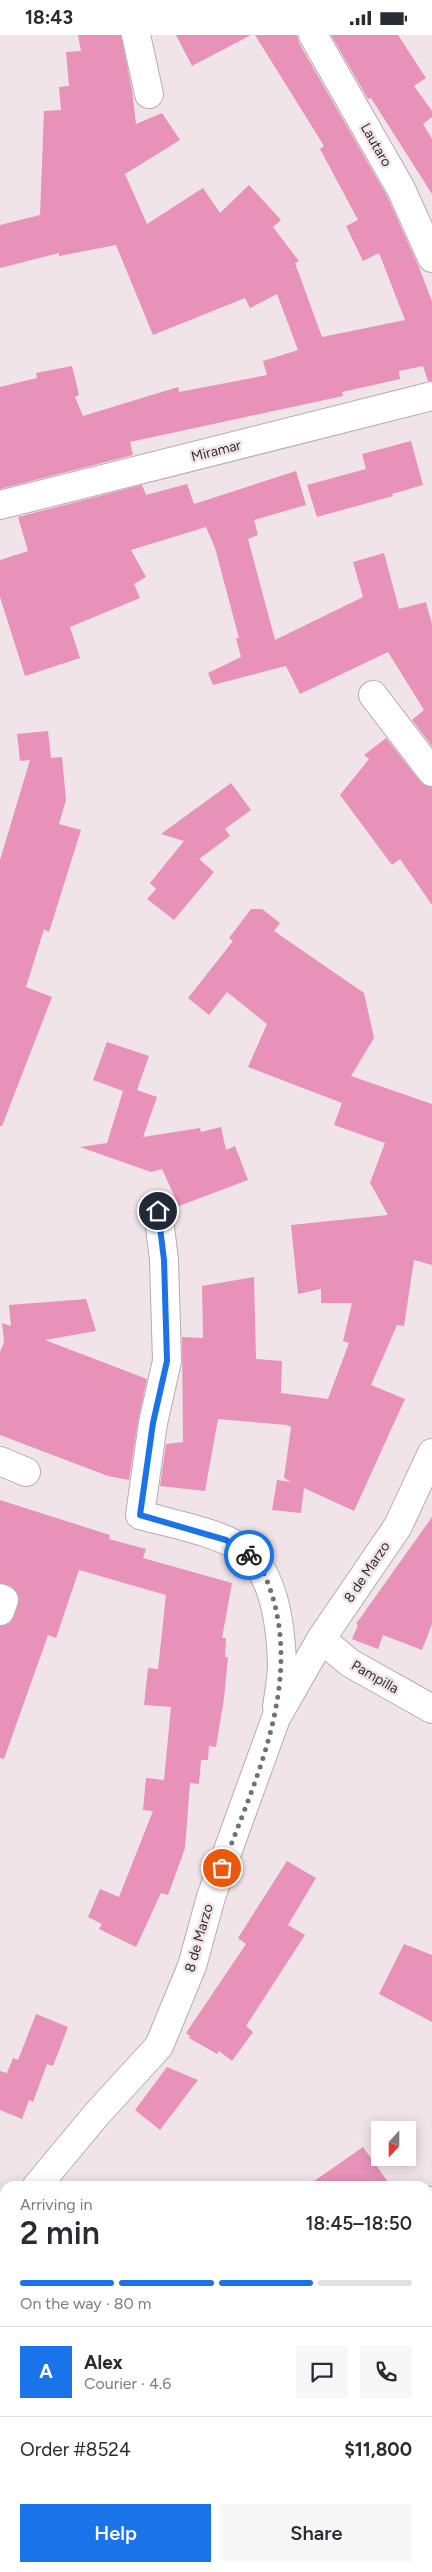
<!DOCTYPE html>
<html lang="en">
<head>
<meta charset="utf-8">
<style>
	body { margin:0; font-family:Figtree,sans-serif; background:#f7f7f7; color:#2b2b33; height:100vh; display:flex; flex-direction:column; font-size:19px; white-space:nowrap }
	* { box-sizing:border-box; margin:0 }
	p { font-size:16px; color:#7c7c81 }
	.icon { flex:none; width:28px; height:28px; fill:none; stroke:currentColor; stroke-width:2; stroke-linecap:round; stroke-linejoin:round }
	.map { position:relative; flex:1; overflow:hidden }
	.details { position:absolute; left:0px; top:2146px; width:432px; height:391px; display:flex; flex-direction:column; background:#fff; border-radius:15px 15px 0 0; box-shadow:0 2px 12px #0003 }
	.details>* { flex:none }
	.needle { width:32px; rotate:201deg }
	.fabs { position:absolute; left:371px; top:2086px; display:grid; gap:10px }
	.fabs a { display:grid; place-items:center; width:45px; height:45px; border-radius:0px; background:#fff; box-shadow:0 2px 12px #0003; font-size:25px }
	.pin { position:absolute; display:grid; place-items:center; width:42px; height:42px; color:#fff; margin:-21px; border:2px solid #fff; border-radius:50%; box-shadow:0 1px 5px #0007 }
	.courier { position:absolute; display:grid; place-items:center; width:50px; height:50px; margin:-25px; border:4px solid #1a73e8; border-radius:50%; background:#fff; color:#222; box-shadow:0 1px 6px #0007 }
	.overview em { font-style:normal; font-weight:600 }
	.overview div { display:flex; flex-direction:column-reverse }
	.overview { display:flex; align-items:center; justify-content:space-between; height:85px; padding:0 20px }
	h1 { font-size:32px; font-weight:600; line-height:38px }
	.bar { display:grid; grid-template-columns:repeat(4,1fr); gap:8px 5px; align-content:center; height:60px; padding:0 20px }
	.bar i { height:6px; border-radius:4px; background:#e1e1e2 }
	.bar .current { background:#1a73e8 }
	.bar p { grid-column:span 4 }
	.line { display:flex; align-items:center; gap:12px; padding:0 20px; border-top:1px solid #e1e1e2 }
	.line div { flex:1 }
	.round { display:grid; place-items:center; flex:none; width:52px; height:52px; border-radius:0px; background:#f7f7f7 }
	.cta { display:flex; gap:10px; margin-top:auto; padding:10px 20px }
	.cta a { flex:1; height:58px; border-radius:0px; background:#1a73e8; color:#fff; font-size:20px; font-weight:600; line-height:58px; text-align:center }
	.cta a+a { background:#f7f7f7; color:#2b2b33 }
	.status { display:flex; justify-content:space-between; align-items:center; height:35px; padding:0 25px; background:#fff; direction:ltr }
	.status svg { height:14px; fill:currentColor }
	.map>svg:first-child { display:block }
	.building { fill:#e891b9 }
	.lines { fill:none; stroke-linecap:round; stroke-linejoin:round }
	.minor-casing { stroke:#b7abb0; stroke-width:30 }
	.minor { stroke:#fff; stroke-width:28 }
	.done { stroke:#766e71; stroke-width:5; stroke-dasharray:0 9 }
	.route { stroke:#1a73e8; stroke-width:6 }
	.labels { text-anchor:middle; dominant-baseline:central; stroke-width:5; stroke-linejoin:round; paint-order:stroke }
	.street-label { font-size:14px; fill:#332e30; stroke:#f1e4e9 }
</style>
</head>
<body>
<div class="status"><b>18:43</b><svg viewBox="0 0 49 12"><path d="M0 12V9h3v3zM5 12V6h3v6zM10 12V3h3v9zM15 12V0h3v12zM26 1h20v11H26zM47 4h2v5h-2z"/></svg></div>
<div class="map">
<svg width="432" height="2537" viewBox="0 0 432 2537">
	<rect width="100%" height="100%" fill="#f1e4e9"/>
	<!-- building -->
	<path class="building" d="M78,0h43l11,55 4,34 26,-11 18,27 -55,34 22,50 56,-36 17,25 29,-28 32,35 -8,7 26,34 -4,2 27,74 83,-17 -26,-67 -16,8 -17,-35 12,-6 -38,-71 4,-3 -69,-111h42l2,8 88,153 31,69 14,36v80h-4l-5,-15 -24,5 1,8 -58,13 1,4 -213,46 3,13 -133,34v-102l37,-9 -1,-5 36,-7 7,29 -4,2 8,19 95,-29 1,5 88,-17 -4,-14 35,-11 -21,-56 -27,14 -5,-10 -92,37 -37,-90 -57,11v-3l-59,15v-43l40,-10 4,-104 17,-1 -2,-23 10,-1 -3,-34 15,-1z
		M176,0h75l-59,31z
		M331,0h67l28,43 -12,8 18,25v6l-9,7 9,15v55l-61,-96 -3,1z
		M411,406l12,44 -31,9 1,2 -76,21 -10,-32 59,-16 -4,-15z
		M296,436l10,34 -52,15 4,15 -10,4 27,101 88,-43 -10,-35 31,-9 15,56 27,-7 6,22v122l-20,-26 12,-10 -36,-58 -88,42 -14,-28 -73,19 -5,-12 33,-16 -5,-19h3l-24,-90 -9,-21 -75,23 15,27 -12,7 6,14 -70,29 10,31 -55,18 -25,-79v-37l28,-9 -10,-34 124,-32 4,10 41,-11 7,20z
		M48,696l3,27 11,-1 4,43 -7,24 22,6 -32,102 -5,-3 -18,58 26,10 -50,129h-2v-266l30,-100 -10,1 -3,-27z
		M386,703l34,43 12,6v118l-32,-46 -8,6 -52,-70 29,-36 -5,-4z
		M231,748l20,27 -26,19 5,7 -31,23 15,13 -40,48 -27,-21 9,-10 -6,-6 34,-42 -23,-7z
		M251,874h11l18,14 -6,8 90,62 10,45 -23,38 81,28v161l-18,-5 -10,66 -7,-1 -26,60 34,14 -51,112 -50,-23 -3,25 -29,-3 5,-30 14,2 -7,-4 7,-51 -4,-2 -69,-6 -13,72 -45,-5 6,-42 17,-2 -1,-105 21,1 -1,-52 52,-9 2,82 26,2 -1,32 47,6 21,-56 -6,-2 9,-38h-31v-14l-23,5 -7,-69 97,-10 -18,-32 15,-40 -51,-18 8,-22 -94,-36 19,-43 -40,-32 -18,23 -21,-17 45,-57 -4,-3z
		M107,1007l42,14 -12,34 20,7 -14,40 57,-9 1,4 20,-5 5,23 9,-4 13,34 -69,26 -17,-37 -11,3 -71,-25 27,-4 16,-52 -30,-11z
		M86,1264l10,32 -51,9 102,39 -9,42 -9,59 -21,-4 -108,-41v-83l4,-10 -2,-19 9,3 -2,-21z
		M0,1465l110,35 -1,4 37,10 -3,9 89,25 -10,55h4l-1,19h3l-4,41 -8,49 -7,-1 -1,14h-7l-2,24 -9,-1 -5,65 -17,47 -7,-2 -25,54 -37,-18 3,-5 -14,-7 12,-28 19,8 34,-86 -10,-1 3,-32 18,2 7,-73 -27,-2 4,-37 10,1 8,-74 -87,-25 -23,68 -8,-3 -44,124 -4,-1v-132l10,-3 4,-6 5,-19 -8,-12 -11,-3z
		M432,1482v107l-10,26 -39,-15 -5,14 -26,-10 6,-14 -2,-1z
		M287,1826l29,17 -28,47 17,10 -59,91 7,6 -21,29 -13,-10 -2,3 -28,-16 1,-2 -4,-3 60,-89 -8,-6z
		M404,1909l28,11v67l-53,-28z
		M36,1979l32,13 -15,39 -6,-2 -14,38 -4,-2 -7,19 -22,-9v-39l7,2 6,-15 5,2z
		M167,2032l31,13 -38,50 -25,-20z
		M363,2112l28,39h-84z"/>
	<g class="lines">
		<defs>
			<path id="minor" d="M136,0l13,59
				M313,0l88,154 31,69
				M0,470l432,-109
				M373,660l59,77
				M158,1176l6,49 3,101 -14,62 -13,92c28,8 83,18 105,36 30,24 36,77 37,114 0,13 -3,28 -5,42
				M0,1426l26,11
				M0,1563l4,2 -4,11
				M321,1604l29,24 82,46
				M37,2151l59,-71 63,-69 33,-80 19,-69 65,-179 45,-79 77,-113 34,-73
				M428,2170l4,-4
				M0,2177l5,-2
				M0,2357l5,12
				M10,2537l2,-5"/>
		</defs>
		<!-- minor casing -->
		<use href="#minor" class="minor-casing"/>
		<!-- minor -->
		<use href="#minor" class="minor"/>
	</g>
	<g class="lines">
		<!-- done -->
		<path class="done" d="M222,1833c35,-92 85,-194 43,-292 -3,-7 -11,-14 -16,-21"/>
		<!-- route -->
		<path class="route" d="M158,1176l6,49 3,101 -14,62 -13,92 86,25 23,15"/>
	</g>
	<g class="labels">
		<!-- street labels -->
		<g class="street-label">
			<text transform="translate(376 110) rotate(60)">Lautaro</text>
			<text transform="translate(216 416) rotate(-14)">Miramar</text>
			<text transform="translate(367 1537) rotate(-56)">8 de Marzo</text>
			<text transform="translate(375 1642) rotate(30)">Pampilla</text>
			<text transform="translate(199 1903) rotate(-74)">8 de Marzo</text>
		</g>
	</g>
</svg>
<div class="fabs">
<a><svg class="needle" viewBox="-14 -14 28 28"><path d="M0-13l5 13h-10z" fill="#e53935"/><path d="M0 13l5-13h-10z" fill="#7c7c81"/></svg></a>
</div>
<div class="pin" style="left:222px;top:1833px;background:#ea580c"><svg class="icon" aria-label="bag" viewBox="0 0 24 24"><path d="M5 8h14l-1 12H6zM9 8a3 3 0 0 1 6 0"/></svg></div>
<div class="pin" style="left:158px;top:1176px;background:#1f2937"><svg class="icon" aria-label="home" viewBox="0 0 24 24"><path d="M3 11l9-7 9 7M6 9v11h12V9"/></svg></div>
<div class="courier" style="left:249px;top:1520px"><svg class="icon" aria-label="bike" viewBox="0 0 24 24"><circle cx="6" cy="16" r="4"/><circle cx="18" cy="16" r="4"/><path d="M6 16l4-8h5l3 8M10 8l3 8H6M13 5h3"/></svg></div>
<section class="details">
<div class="overview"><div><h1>2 min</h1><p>Arriving in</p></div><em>18:45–18:50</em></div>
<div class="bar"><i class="current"></i><i class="current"></i><i class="current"></i><i></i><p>On the way · 80 m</p></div>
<div class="line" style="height:90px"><b class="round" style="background:#1a73e8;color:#fff">A</b><div><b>Alex</b><p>Courier · 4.6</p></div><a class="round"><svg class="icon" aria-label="chat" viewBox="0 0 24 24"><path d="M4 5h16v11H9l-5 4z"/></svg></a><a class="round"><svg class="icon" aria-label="phone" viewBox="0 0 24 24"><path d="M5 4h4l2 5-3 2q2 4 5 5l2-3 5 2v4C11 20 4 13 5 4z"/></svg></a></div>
<div class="line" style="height:65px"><div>Order #8524</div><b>$11,800</b></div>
<div class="cta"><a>Help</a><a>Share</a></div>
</section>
</div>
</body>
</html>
